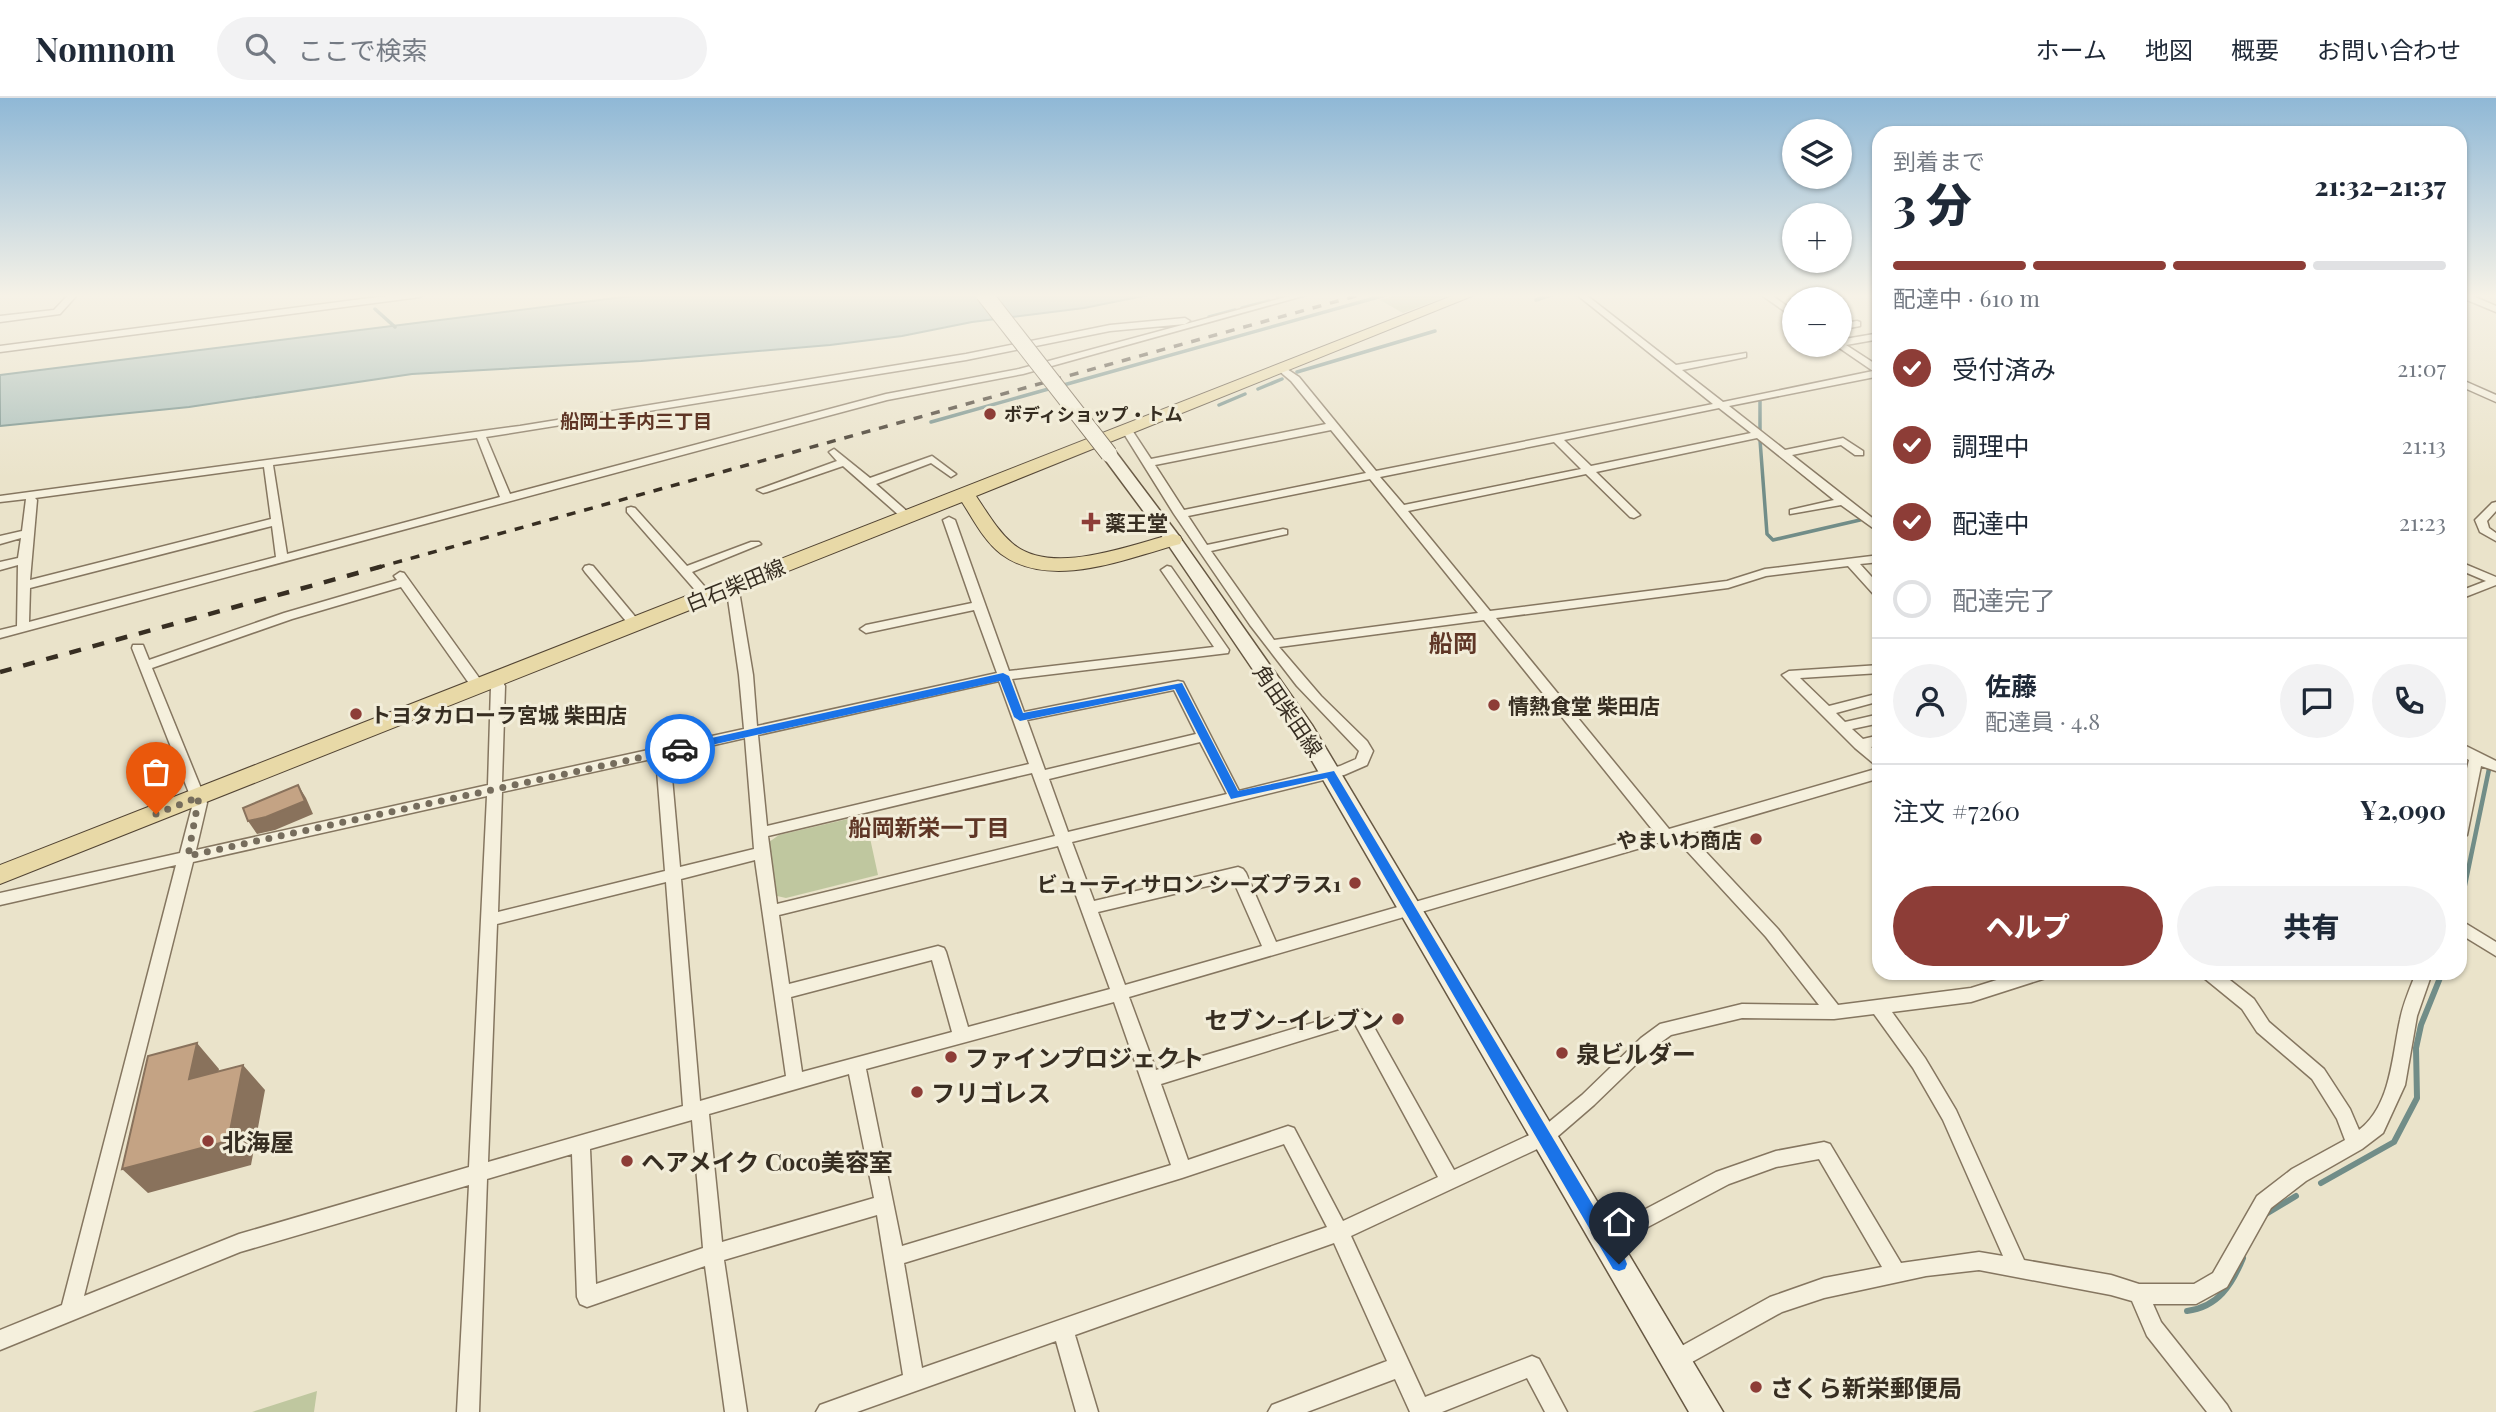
<!DOCTYPE html>
<html lang="ja">
<head>
<meta charset="utf-8">
<style>
	body { margin:0; font-family:"Playfair Display","Noto Sans JP",serif; background:#f2f2f3; color:#1f2937; height:100vh; display:flex; flex-direction:column; font-size:26px; white-space:nowrap }
	* { box-sizing:border-box; margin:0 }
	p { font-size:23px; color:#747a83 }
	.icon { flex:none; width:38px; height:38px; fill:none; stroke:currentColor; stroke-width:2; stroke-linecap:round; stroke-linejoin:round }
	.map { position:relative; flex:1; overflow:hidden }
	.side { position:absolute; left:1872px; top:28px; width:595px; height:854px; display:flex; flex-direction:column; background:#fff; border-radius:21px; box-shadow:0 2px 5px #0004 }
	.side>* { flex:none }
	.buttons { position:absolute; left:1782px; top:21px; display:grid; gap:14px }
	.buttons a { display:grid; place-items:center; width:70px; height:70px; border-radius:50%; background:#fff; box-shadow:0 2px 5px #0004; font-size:35px }
	.pin { position:absolute; display:grid; place-items:center; width:60px; height:60px; color:#fff; margin:-72px -30px; border-radius:50% 50% 50% 0; rotate:-45deg; box-shadow:0 0 7px #0007 }
	.pin .icon { rotate:45deg }
	.courier { position:absolute; display:grid; place-items:center; width:70px; height:70px; margin:-35px; border:5px solid #1a73e8; border-radius:50%; background:#fff; color:#222; box-shadow:0 2px 9px #0007 }
	.summary em { font-style:normal; font-weight:800 }
	.summary div { display:flex; flex-direction:column-reverse }
	.summary { display:flex; align-items:center; justify-content:space-between; height:119px; padding:0 21px }
	h1 { font-size:46px; font-weight:800; line-height:52px }
	.bar { display:grid; grid-template-columns:repeat(4,1fr); gap:10px 7px; align-content:center; height:84px; padding:0 21px }
	.bar i { height:9px; border-radius:5px; background:#e0e1e3 }
	.bar .current { background:#8d3d37 }
	.bar p { grid-column:span 4 }
	.line { display:flex; align-items:center; gap:18px; padding:0 21px; border-top:2px solid #e0e1e3 }
	.line div { flex:1 }
	.round { display:grid; place-items:center; flex:none; width:74px; height:74px; border-radius:37px; background:#f2f2f3 }
	ol { padding:0 21px; list-style:none }
	li { display:flex; align-items:center; gap:21px; height:77px }
	li p { margin-inline-start:auto }
	li .icon { padding:7px; border-radius:50%; background:#8d3d37; color:#fff; stroke-width:4 }
	li:last-child { color:#747a83 }
	li i { width:38px; height:38px; border:4px solid #e0e1e3; border-radius:50% }
	.button { display:flex; gap:14px; margin-top:auto; padding:14px 21px }
	.button a { flex:1; height:80px; border-radius:42px; background:#8d3d37; color:#fff; font-size:28px; font-weight:800; line-height:80px; text-align:center }
	.button a+a { background:#f2f2f3; color:#1f2937 }
	header { display:flex; align-items:center; gap:42px; box-sizing:border-box; height:98px; padding:0 35px; background:#fff; border-bottom:2px solid #e0e1e3 }
	header strong { font-size:33px }
	nav { display:flex; gap:38px; margin-inline-start:auto; font-size:24px }
	.search { width:490px; height:63px; background:#f2f2f3; display:flex; align-items:center; gap:18px; box-sizing:border-box; padding:0 24px; border-radius:38px; color:#747a83; font-size:26px }
	.map>svg:first-child { display:block }
	.green { fill:#bfc79f }
	.water { fill:#aabfba; stroke:#718d88; stroke-width:2 }
	.lines { fill:none; stroke-linecap:round; stroke-linejoin:round }
	.stream-far2 { stroke:#718d88; stroke-width:3.5 }
	.stream-far1 { stroke:#718d88; stroke-width:4.5 }
	.stream { stroke:#718d88; stroke-width:6 }
	.street-casing { stroke:#857660; stroke-width:3 }
	.secondary-casing { stroke:#675843; stroke-width:3 }
	.primary-casing { stroke:#534534; stroke-width:2 }
	.street { fill:#f5f0dd; fill-rule:evenodd }
	.secondary { fill:#f5f0dd; fill-rule:evenodd }
	.primary { fill:#e8d9a7; fill-rule:evenodd }
	.rail-far1 { stroke:#372e22; stroke-width:3.5; stroke-dasharray:9 9; stroke-linecap:butt }
	.rail { stroke:#372e22; stroke-width:4.5; stroke-dasharray:12 12; stroke-linecap:butt }
	.secondary-bridge-casing { stroke:#675843; stroke-width:18; stroke-linecap:butt }
	.secondary-bridge { stroke:#f5f0dd; stroke-width:16 }
	.shaded-wall { fill:#89725c }
	.building { fill:#c4a384; stroke:#89725c; stroke-width:2 }
	.route { fill:#1a73e8 }
	.done { stroke:#766d5d; stroke-width:7; stroke-dasharray:0 12.6 }
	.poi-dot { fill:#8d3d37; stroke:#f2edd9; stroke-width:2.5 }
	.labels { text-anchor:middle; dominant-baseline:central; stroke-width:6; stroke-linejoin:round; paint-order:stroke }
	.far-poi-label { font-size:18px; font-weight:bold; fill:#372e22; stroke:#f2edd9; text-anchor:start }
	.far-neighbourhood-label { font-size:19px; font-weight:bold; fill:#5f3626; stroke:#f2edd9 }
	.poi-label { font-size:21px; font-weight:bold; fill:#372e22; stroke:#f2edd9; text-anchor:start }
	.street-label { font-size:21px; fill:#372e22; stroke:#f2edd9 }
	.neighbourhood-label { font-size:23px; font-weight:bold; fill:#5f3626; stroke:#f2edd9 }
	.quarter-label { font-size:24px; font-weight:bold; fill:#5f3626; stroke:#f2edd9 }
	.near-poi-label { font-size:24px; font-weight:bold; fill:#372e22; stroke:#f2edd9; text-anchor:start }
</style>
</head>
<body>
<header>
<strong>Nomnom</strong>
<div class="search"><svg class="icon" aria-label="search" viewBox="0 0 24 24"><circle cx="10" cy="10" r="6"/><path d="M15 15l6 6"/></svg>ここで検索</div>
<nav><a>ホーム</a><a>地図</a><a>概要</a><a>お問い合わせ</a></nav>
</header>
<div class="map">
<svg width="2496" height="1314" viewBox="0 0 2496 1314">
	<rect width="100%" height="100%" fill="#eae3ca"/>
	<!-- green -->
	<path class="green" d="M1400,196h54l-51,19 -23,-13z
		M865,717l13,60 -92,23 -9,-2 -8,-54 10,-7z
		M317,1293l-3,21h-62z"/>
	<!-- water -->
	<path class="water" d="M647,196h506l-69,14 -112,14 -70,14 -72,9 -189,16 -229,13 -223,33 -189,19v-51z"/>
	<g class="lines">
		<!-- stream-far2 -->
		<path class="stream-far2" d="M1278,200l17,-4
			M1536,202l18,-6
			M1242,210l27,-7
			M375,211l20,18
			M1209,219l26,-7
			M1297,274l138,-41
			M1060,288l329,-92
			M1258,291l24,-10
			M1760,301v32
			M1219,307l26,-11
			M931,324l121,-34
			M1760,342l7,94 6,6 87,-20"/>
		<!-- stream-far1 -->
		<path class="stream-far1" d="M2460,811l29,-140"/>
		<!-- stream -->
		<path class="stream" d="M2321,1085l73,-41 23,-44 -1,-50 5,-23 21,-52
			M2266,1116l30,-18
			M2187,1213c31,-4 45,-26 56,-53"/>
		<defs>
			<path id="street" d="M69,196h9l-18,20 -60,8v-6l54,-6z
				M401,196h23l-4,3 -420,55v-6z
				M1297,196h13l-287,80 -136,26 -887,238v-8l17,-4 1,-61 -18,5v-8l18,-4 3,-20 -21,6v-8l22,-5 4,-32 -26,3v-6l520,-70 446,-72 144,-29 75,-7 5,3 -5,3 -75,7 -144,29 -480,77 24,57 376,-100 133,-25zM477,340l23,59 -213,57 -14,-89zM264,369l7,52 -241,61 7,-80 -2,-2zM272,428l4,31 -247,65 1,-34z
				M1576,196h9l91,71 70,-12v4l-64,13 41,32 150,-31 -38,-26h4v-5l41,-7v6l-34,6 34,22v9l-151,30 56,44 58,-12 20,13v4h-8l-14,-10 -49,10 88,69v9l-39,-28 -51,9v-4l44,-10 -77,-62 -161,34 42,41 2,2 -6,3 -4,-1 -44,-43 -178,37 82,100 237,-30 38,-12 115,-14v7l-20,2 20,22v12l-4,-1 -28,-31 -82,10 -38,12 -232,30 173,211 210,-61 -24,-20 -73,-73 7,-4 91,-6v8l-80,5 29,28 51,-13v8l-44,12 9,9 35,-8v9l-28,6 11,10 17,-4v10l-9,2 9,8v23l-191,56 89,95 60,76 133,-17 48,-15h29l-2,5 -75,24 -79,10 33,46 31,52 68,150 87,15 28,9h55l19,-11 44,-77 35,-27 53,-29 -8,-21 -25,-40 -55,-47 -15,-23 -38,-31 -2,-5h19l33,26 15,23 55,47 26,40 9,21c32,-24 33,-74 41,-110 3,-16 10,-32 16,-47h16l-15,43 -12,69 -22,48 -21,16 -56,32 -35,27 -44,79 -31,17h-43l8,18 66,83 4,7h-24l-60,-76 -15,-35 -21,-6 -132,-25 -53,6 -102,22 -42,14 -99,55 -7,3 -7,-3 -3,-7 3,-7 101,-56 54,-19 58,-11 -63,-108 -43,8 -47,17 -117,62 -7,3 -7,-3 -3,-6 3,-6 118,-62 60,-21 48,-9 6,2 71,119 78,-11 24,4 -60,-136 -30,-52 -39,-54 -40,5 -92,-1 -71,17 -18,13 -59,57 -44,38 -199,93 74,161 107,-41 7,3 28,53h-22l-18,-34 -85,34h-32l-15,-33 -88,33h-39l4,-7 115,-44 -53,-118 -259,92 23,77h-22l-20,-71 -199,71h-41l4,-7 83,-30 -26,-160 -153,45 23,152h-22l-20,-146 -118,41 -7,-3 -3,-7 -5,-143 -85,25 -8,233h-22l12,-227 -229,67 -240,98v-20l62,-25 114,-440 -176,40v-12l180,-40 13,-50 -61,-155 1,-3h10l6,15 135,-47 113,-33 -3,-4 6,-4 4,1 81,113 -7,4 -5,-1 -72,-102 -109,32 -140,49 55,135 -11,47 292,-65 3,-99 -4,-7 7,-4 5,1 6,10 -3,96 242,-53 -5,-54 -13,-90 6,-4 6,4 15,90 4,51 240,-53 -23,-63 -108,23 -6,-4 6,-4 106,-22 -29,-83 6,-3 6,3 54,151 205,-24 -53,-77 6,-4 4,1 58,83 -1,3 -216,26 12,33 154,-31 5,1 56,109 101,-25 16,-7 3,-8 -62,-65 -47,-61 -76,-111 -53,-85 5,-3 4,1 21,32 175,-35 -35,-43 -13,-11 -2,-2 5,-3 18,12 77,94 337,-67zM1719,310l32,25 -160,33 -27,-26zM1331,332l35,43 -182,37 -29,-45zM1554,344l27,27 -177,36 -24,-28zM1370,381l108,134 -204,27 -63,-89 76,-17v-4l-4,-1 -76,16 -19,-29zM1484,522l171,213 -379,109 -30,-69 -3,-4 -5,-2 -144,34 -22,-59 272,-67 23,-10 6,-14 -6,-10 -46,-45 -42,-49zM999,583l30,83 -262,62 -9,-91zM1174,592l22,44 -151,36 -18,-50zM745,640l9,111 -74,18 -10,-112zM1200,644l27,52 -159,38 -19,-53zM656,660l9,113 -167,41 4,-120zM1032,675l23,63 -278,68 -9,-68zM487,698l-18,371 -230,67 -155,62 109,-434zM1675,740l91,99 53,68 -77,-1 -82,20 -19,14 -59,57 -44,36 -84,39 -89,-159 -6,-2 -203,61 -27,-73zM1058,748l52,143 -142,38 -22,-75 -2,-4 -6,-2 -149,38 -10,-69zM755,762l31,216 -86,25 -19,-222zM1233,782l29,66 -137,39 -27,-73zM666,784l17,224 -195,56 9,-238zM932,862l20,72 -150,40 -11,-75zM1114,904l57,163 -269,81 -36,-177zM1355,926l83,153 -95,44 -49,-93 -6,-2 -100,34 -27,-76zM849,976l25,124 -152,44 -13,-128zM692,1022l11,128 -107,36 -6,-135zM1284,1046l43,83 -405,141 -18,-105 278,-85z
				M1760,196h10l24,17v7z
				M2460,196h8l28,12v6l-36,-15z
				M1857,223l3,1v4l-21,4v-6z
				M2460,281l36,16v7l-36,-16z
				M834,351l36,29 62,-22 24,18 -5,3 -20,-14 -55,21 33,29 2,2 -6,3 -4,-1 -58,-51 -76,26 -4,1 -6,-3 80,-29 -8,-9z
				M2496,404v9l-9,10 2,7 7,5v8l-16,-9 -5,-12 17,-17z
				M631,409l4,1 52,58 64,-24h8l2,2 -69,28 20,23 -2,3h-8l-75,-86v-4z
				M2460,464l36,15v8l-36,14v-8l26,-10 -26,-11z
				M589,467l4,1 45,54 2,3 -2,3h-8l-45,-54 -2,-3 2,-3z
				M2460,645l36,18v10l-15,-5 -14,69 -7,5v-42l9,-38 -9,-5z
				M2460,822l36,22v14l-36,-22z"/>
			<path id="secondary" d="M1109,351l6,2 64,85 133,189 411,687h-34l-393,-679 -129,-190 -66,-89z"/>
			<path id="primary" d="M1457,196h20l-501,202c11,16 21,34 36,47 39,34 117,2 161,-9l7,2 2,4 -2,4c-53,14 -129,47 -179,10 -17,-13 -28,-35 -39,-52l-962,382v-19z"/>
		</defs>
		<!-- street casing -->
		<use href="#street" class="street-casing"/>
		<!-- secondary casing -->
		<use href="#secondary" class="secondary-casing"/>
		<!-- primary casing -->
		<use href="#primary" class="primary-casing"/>
		<!-- street -->
		<use href="#street" class="street"/>
		<!-- secondary -->
		<use href="#secondary" class="secondary"/>
		<!-- primary -->
		<use href="#primary" class="primary"/>
		<!-- rail-far1 -->
		<path class="rail-far1" d="M376,470l987,-274"/>
		<!-- rail -->
		<path class="rail" d="M0,574l383,-106"/>
		<defs>
			<path id="secondary-bridge" d="M984,196l125,160"/>
		</defs>
		<!-- secondary-bridge casing -->
		<use href="#secondary-bridge" class="secondary-bridge-casing"/>
		<!-- secondary-bridge -->
		<use href="#secondary-bridge" class="secondary-bridge"/>
	</g>
	<!-- shaded-wall -->
	<path class="shaded-wall" d="M298,687l8,13 7,16 -38,16 -18,4 -9,-13z
		M197,945l22,26 -7,35 -23,-25z
		M243,967l22,25 -14,75 -103,28 -26,-24z"/>
	<!-- building -->
	<path class="building" d="M298,687l7,16 -39,16 -18,4 -5,-13z
		M197,945l-8,36 54,-14 -15,76 -106,28 26,-113z"/>
	<!-- sky -->
	<linearGradient id="sky" x2="0" y2="1"><stop stop-color="#8fb8d6"/><stop offset="0.52" stop-color="#f6f2e7"/><stop offset="1" stop-color="#f6f2e7" stop-opacity="0"/></linearGradient>
	<rect width="2496" height="380" fill="url(#sky)"/>
	<!-- route -->
	<path class="route" d="M1003,575l6,3 14,37 159,-30 56,108 96,-20 291,488 2,5 -2,5 -6,2 -6,-2 -286,-491 -96,21 -56,-110 -155,32 -6,-4 -14,-36 -320,71 -5,-3 5,-4z"/>
	<g class="lines">
		<!-- done -->
		<path class="done" d="M156,716l43,-17 -11,59 492,-107"/>
	</g>
	<!-- markers -->
	<g class="poi-dot">
		<circle cx="990" cy="316" r="7"/>
		<path d="M1087.5 413.5h7v7h7v7h-7v7h-7v-7h-7v-7h7z"/>
		<circle cx="1494" cy="607" r="7"/>
		<circle cx="356" cy="616" r="7"/>
		<circle cx="1756" cy="741" r="7"/>
		<circle cx="1355" cy="785" r="7"/>
		<circle cx="1398" cy="921" r="7"/>
		<circle cx="1562" cy="955" r="7"/>
		<circle cx="951" cy="959" r="7"/>
		<circle cx="917" cy="994" r="7"/>
		<circle cx="208" cy="1043" r="7"/>
		<circle cx="627" cy="1063" r="7"/>
		<circle cx="1756" cy="1289" r="7"/>
	</g>
	<g class="labels">
		<!-- far-poi labels -->
		<g class="far-poi-label">
			<text x="1004" y="316">ボディショップ・トム</text>
		</g>
		<!-- far-neighbourhood labels -->
		<g class="far-neighbourhood-label">
			<text x="636" y="322">船岡土手内三丁目</text>
		</g>
		<!-- poi labels -->
		<g class="poi-label">
			<text x="1105" y="424">薬王堂</text>
			<text x="1508" y="607">情熱食堂 柴田店</text>
			<text x="370" y="616">トヨタカローラ宮城 柴田店</text>
			<text x="1742" y="741" text-anchor="end">やまいわ商店</text>
			<text x="1341" y="785" text-anchor="end">ビューティサロン シーズプラス1</text>
		</g>
		<!-- street labels -->
		<g class="street-label">
			<text transform="translate(735 486) rotate(-22)">白石柴田線</text>
			<text transform="translate(1289 612) rotate(56)">角田柴田線</text>
		</g>
		<!-- neighbourhood labels -->
		<g class="neighbourhood-label">
			<text x="929" y="728">船岡新栄一丁目</text>
		</g>
		<!-- quarter labels -->
		<g class="quarter-label">
			<text x="1453" y="544">船岡</text>
		</g>
		<!-- near-poi labels -->
		<g class="near-poi-label">
			<text x="1384" y="921" text-anchor="end">セブン-イレブン</text>
			<text x="1576" y="955">泉ビルダー</text>
			<text x="965" y="959">ファインプロジェクト</text>
			<text x="931" y="994">フリゴレス</text>
			<text x="222" y="1043">北海屋</text>
			<text x="641" y="1063">ヘアメイク Coco美容室</text>
			<text x="1770" y="1289">さくら新栄郵便局</text>
		</g>
	</g>
</svg>
<div class="buttons">
<a><svg class="icon" aria-label="layers" viewBox="0 0 24 24"><path d="M12 4l9 5-9 5-9-5zM3 14l9 5 9-5"/></svg></a>
<a>+</a>
<a>−</a>
</div>
<div class="pin" style="left:156px;top:716px;background:#ea580c"><svg class="icon" aria-label="bag" viewBox="0 0 24 24"><path d="M5 8h14l-1 12H6zM9 8a3 3 0 0 1 6 0"/></svg></div>
<div class="pin" style="left:1619px;top:1166px;background:#1f2937"><svg class="icon" aria-label="home" viewBox="0 0 24 24"><path d="M3 11l9-7 9 7M6 9v11h12V9"/></svg></div>
<div class="courier" style="left:680px;top:651px"><svg class="icon" aria-label="car" viewBox="0 0 24 24"><path d="M5 17H2v-5l4-1 3-4h7l3 4 3 1v5h-3M9 17h6M6 11h13"/><circle cx="7" cy="17" r="2"/><circle cx="17" cy="17" r="2"/></svg></div>
<section class="side">
<div class="summary"><div><h1>3 分</h1><p>到着まで</p></div><em>21:32–21:37</em></div>
<div class="bar"><i class="current"></i><i class="current"></i><i class="current"></i><i></i><p>配達中 · 610 m</p></div>
<ol>
<li><svg class="icon" aria-label="check" viewBox="0 0 24 24"><path d="M5 12l5 5 9-10"/></svg>受付済み<p>21:07</p></li>
<li><svg class="icon" aria-label="check" viewBox="0 0 24 24"><path d="M5 12l5 5 9-10"/></svg>調理中<p>21:13</p></li>
<li><svg class="icon" aria-label="check" viewBox="0 0 24 24"><path d="M5 12l5 5 9-10"/></svg>配達中<p>21:23</p></li>
<li><i></i>配達完了</li>
</ol>
<div class="line" style="height:126px"><a class="round"><svg class="icon" aria-label="person" viewBox="0 0 24 24"><circle cx="12" cy="8" r="4"/><path d="M4 21q1-7 8-7t8 7"/></svg></a><div><b>佐藤</b><p>配達員 · 4.8</p></div><a class="round"><svg class="icon" aria-label="chat" viewBox="0 0 24 24"><path d="M4 5h16v11H9l-5 4z"/></svg></a><a class="round"><svg class="icon" aria-label="phone" viewBox="0 0 24 24"><path d="M5 4h4l2 5-3 2q2 4 5 5l2-3 5 2v4C11 20 4 13 5 4z"/></svg></a></div>
<div class="line" style="height:91px"><div>注文 #7260</div><b>¥2,090</b></div>
<div class="button"><a>ヘルプ</a><a>共有</a></div>
</section>
</div>
</body>
</html>
